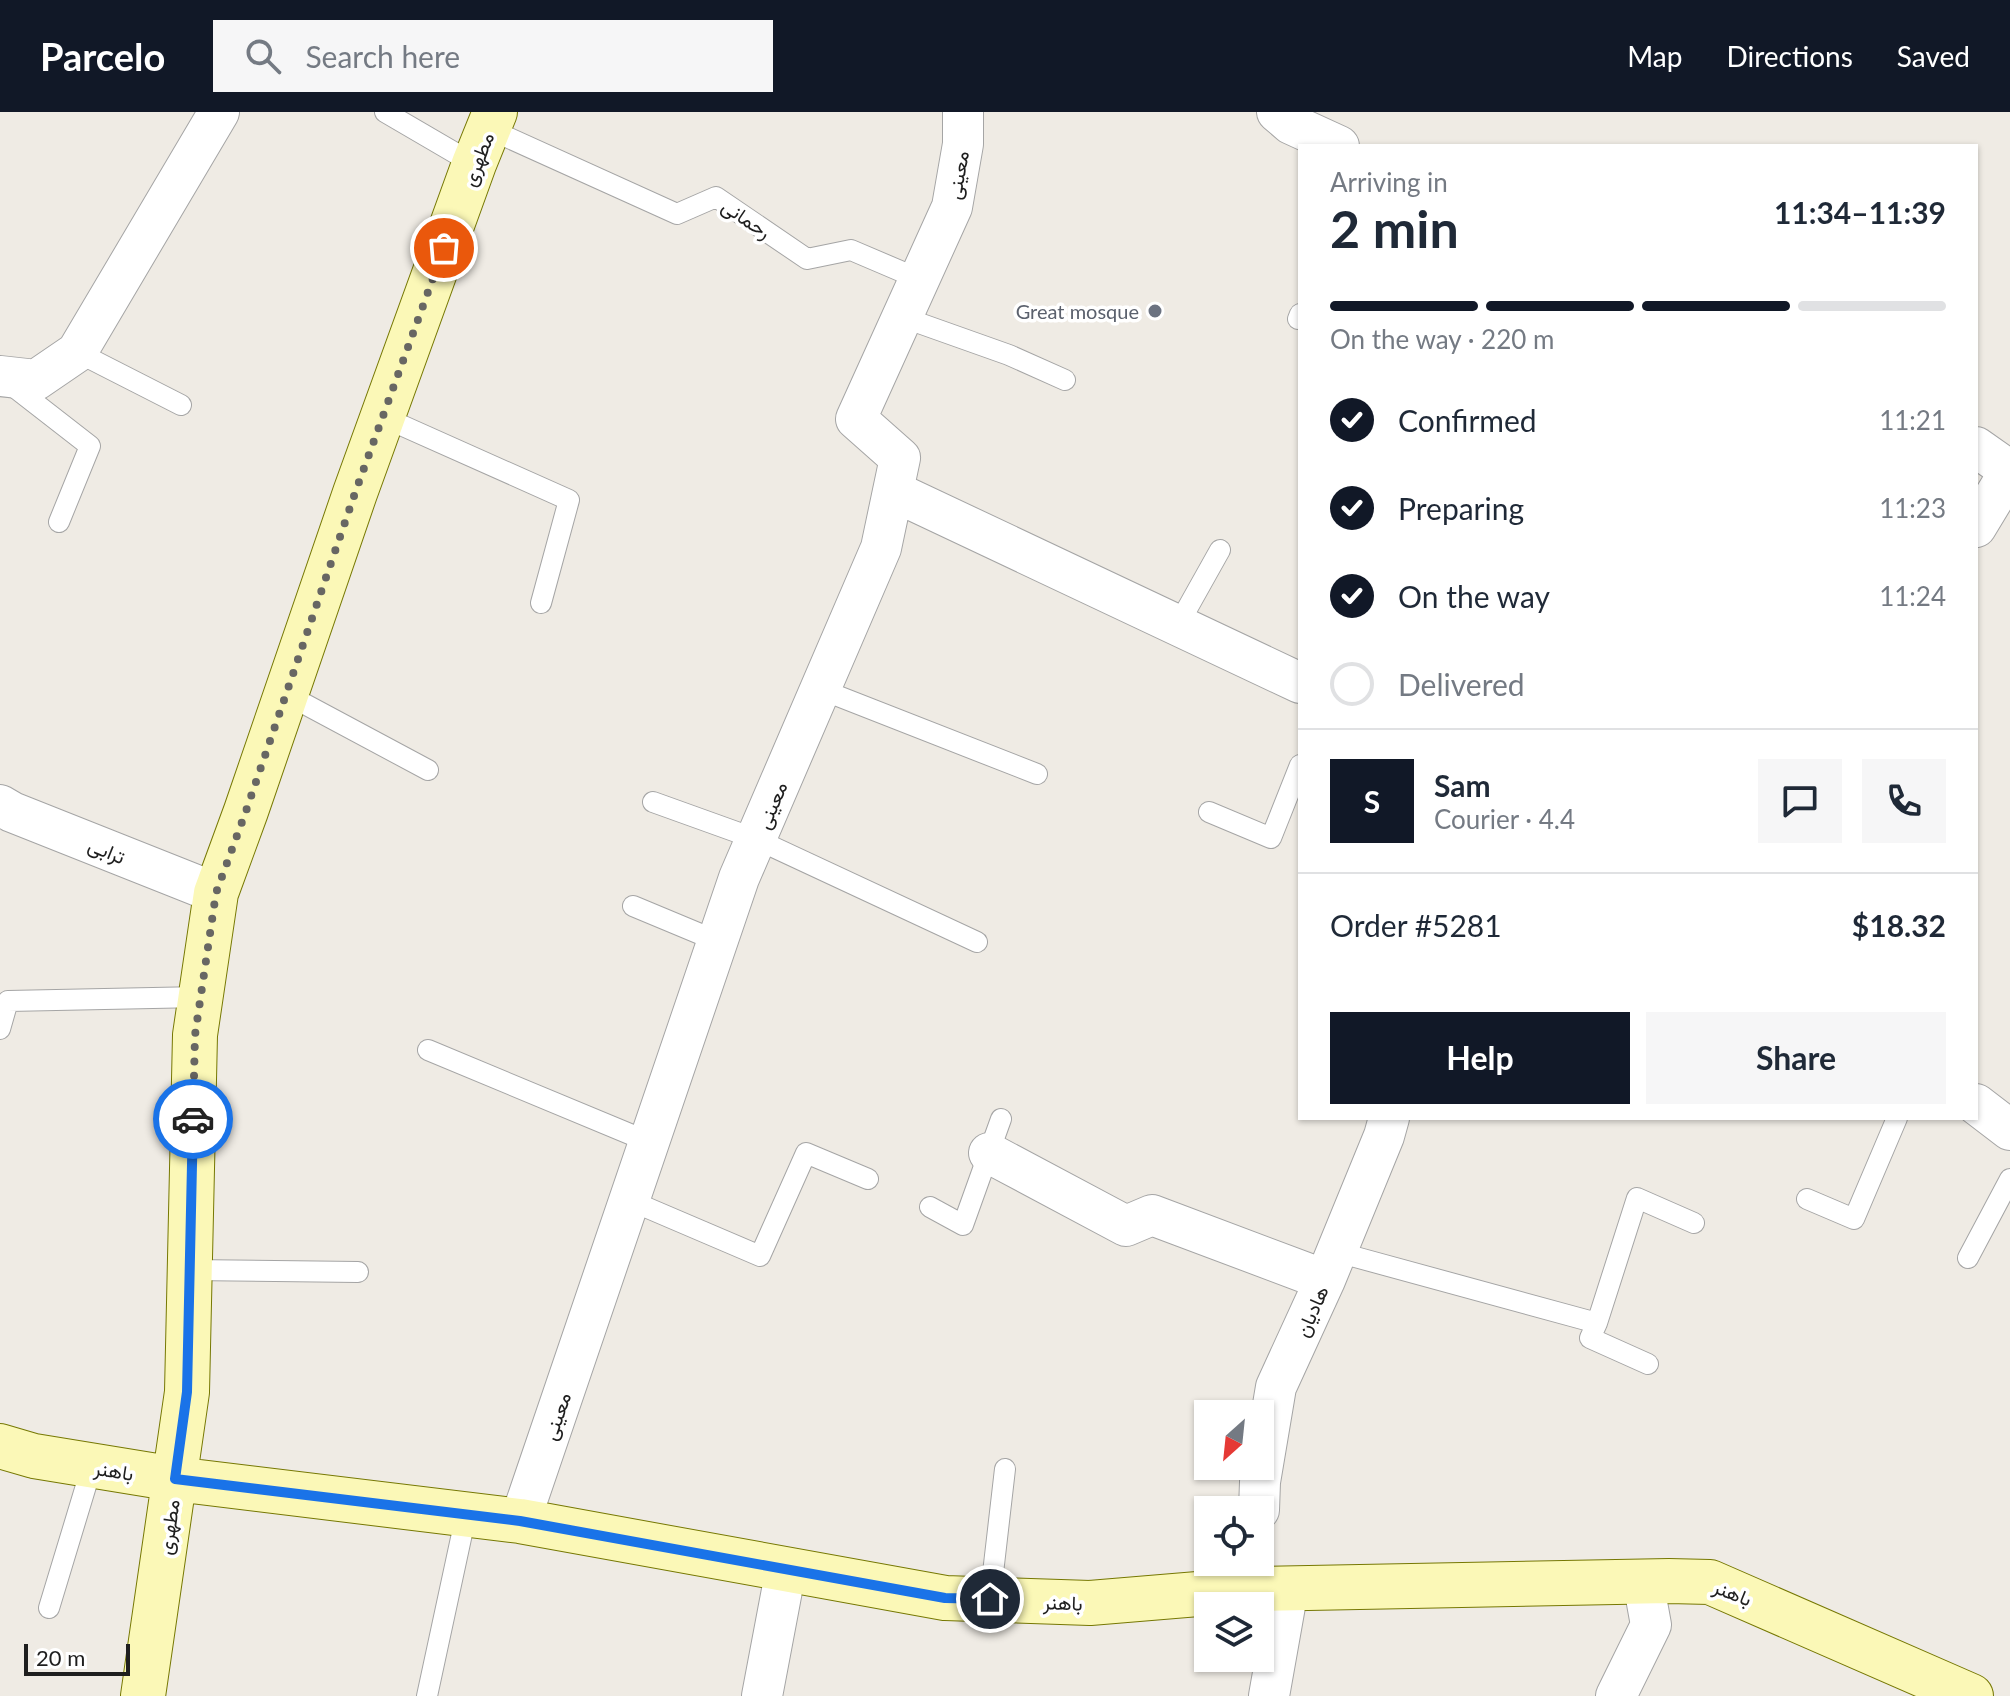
<!DOCTYPE html>
<html lang="en">
<head>
<meta charset="utf-8">
<style>
	body { margin:0; font-family:Lato,Vazirmatn,sans-serif; background:#f6f6f7; color:#1f2937; height:100vh; display:flex; flex-direction:column; font-size:30px; white-space:nowrap }
	* { box-sizing:border-box; margin:0 }
	p { font-size:26px; color:#747a83 }
	.icon { flex:none; width:44px; height:44px; fill:none; stroke:currentColor; stroke-width:2; stroke-linecap:round; stroke-linejoin:round }
	.map { position:relative; flex:1; overflow:hidden }
	.panel { position:absolute; left:1298px; top:32px; width:680px; height:976px; display:flex; flex-direction:column; background:#fff; border-radius:0px; box-shadow:0 2px 6px #0004 }
	.panel>* { flex:none }
	.needle { width:52px; rotate:207deg }
	.tools { position:absolute; left:1194px; top:1288px; display:grid; gap:16px }
	.tools a { display:grid; place-items:center; width:80px; height:80px; border-radius:0px; background:#fff; box-shadow:0 2px 6px #0004; font-size:40px }
	.scale { position:absolute; left:24px; bottom:20px; width:106px; box-sizing:border-box; padding-left:8px; border:4px solid #1e1e1e; border-top:0; font-size:22px; line-height:28px; white-space:nowrap; color:#1e1e1e; -webkit-text-stroke:6px #fff; paint-order:stroke }
	.pin { position:absolute; display:grid; place-items:center; width:68px; height:68px; color:#fff; margin:-34px; border:4px solid #fff; border-radius:50%; box-shadow:0 2px 8px #0007 }
	.courier { position:absolute; display:grid; place-items:center; width:80px; height:80px; margin:-40px; border:6px solid #1a73e8; border-radius:50%; background:#fff; color:#222; box-shadow:0 2px 10px #0007 }
	.headline em { font-style:normal; font-weight:700 }
	.headline div { display:flex; flex-direction:column-reverse }
	.headline { display:flex; align-items:center; justify-content:space-between; height:136px; padding:0 32px }
	h1 { font-size:52px; font-weight:700; line-height:60px }
	.bar { display:grid; grid-template-columns:repeat(4,1fr); gap:12px 8px; align-content:center; height:96px; padding:0 32px }
	.bar i { height:10px; border-radius:6px; background:#e0e1e3 }
	.bar .active { background:#111827 }
	.bar p { grid-column:span 4 }
	.line { display:flex; align-items:center; gap:20px; padding:0 32px; border-top:2px solid #e0e1e3 }
	.line div { flex:1 }
	.round { display:grid; place-items:center; flex:none; width:84px; height:84px; border-radius:0px; background:#f6f6f7 }
	ol { padding:0 32px; list-style:none }
	li { display:flex; align-items:center; gap:24px; height:88px }
	li p { margin-inline-start:auto }
	li .icon { padding:8px; border-radius:50%; background:#111827; color:#fff; stroke-width:4 }
	li:last-child { color:#747a83 }
	li i { width:44px; height:44px; border:4px solid #e0e1e3; border-radius:50% }
	.action { display:flex; gap:16px; margin-top:auto; padding:16px 32px }
	.action a { flex:1; height:92px; border-radius:0px; background:#111827; color:#fff; font-size:32px; font-weight:700; line-height:92px; text-align:center }
	.action a+a { background:#f6f6f7; color:#1f2937 }
	header { display:flex; align-items:center; gap:48px; box-sizing:border-box; height:112px; padding:0 40px; background:#111827; color:#fff }
	header strong { font-size:38px }
	nav { display:flex; gap:44px; margin-inline-start:auto; font-size:28px }
	.search { width:560px; height:72px; background:#f6f6f7; display:flex; align-items:center; gap:20px; box-sizing:border-box; padding:0 28px; border-radius:0px; color:#747a83; font-size:30px }
	.map>svg:first-child { display:block }
	.lines { fill:none; stroke-linecap:round; stroke-linejoin:round }
	.lane-casing { stroke:#a5a5a5; stroke-width:22 }
	.street-casing { stroke:#a5a5a5; stroke-width:42 }
	.secondary-casing { stroke:#767803; stroke-width:46 }
	.lane { stroke:#fff; stroke-width:20 }
	.street { stroke:#fff; stroke-width:40 }
	.secondary { stroke:#fbf8b7; stroke-width:44 }
	.done { stroke:#676663; stroke-width:8; stroke-dasharray:0 14.4 }
	.route { stroke:#1a73e8; stroke-width:10 }
	.worship-dot { fill:#6b7280; stroke:#fff; stroke-width:3 }
	.labels { text-anchor:middle; dominant-baseline:central; stroke-width:7; stroke-linejoin:round; paint-order:stroke }
	.street-label { font-size:20px; fill:#1e1e1e; stroke:#fff }
	.worship-label { font-size:20px; fill:#5b616d; stroke:#fff; text-anchor:end }
</style>
</head>
<body>
<header>
<strong>Parcelo</strong>
<div class="search"><svg class="icon" aria-label="search" viewBox="0 0 24 24"><circle cx="10" cy="10" r="6"/><path d="M15 15l6 6"/></svg>Search here</div>
<nav><a>Map</a><a>Directions</a><a>Saved</a></nav>
</header>
<div class="map">
<svg width="2010" height="1584" viewBox="0 0 2010 1584">
	<rect width="100%" height="100%" fill="#efebe4"/>
	<g class="lines">
		<defs>
			<path id="lane" d="M385,0l89,52
				M489,17l188,85 39,-17 91,62 44,-9 68,29
				M902,205l107,38 56,25
				M1298,207l2,-5
				M77,240l104,53
				M9,271l81,63 -31,76
				M383,305l186,83 -28,103
				M1178,513l42,-75
				M820,577l217,85
				M286,582l142,76
				M653,690l103,37 221,103
				M1209,700l62,26 29,-73
				M633,794l84,35
				M0,917l8,-28 193,-4
				M428,938l221,92
				M1807,1087l47,20 43,-101
				M629,1088l131,56 46,-103 62,26
				M930,1095l33,18 38,-106
				M1337,1140l260,71
				M1968,1146l42,-79
				M190,1158l168,2
				M1648,1252l-58,-26 7,-15 40,-125 57,25
				M990,1487l15,-130
				M49,1496l43,-142
				M427,1584l39,-181"/>
			<path id="street" d="M1277,0l14,12 48,22
				M0,264l36,4 41,-28 142,-240
				M1976,335l34,24
				M893,379l407,192
				M1976,415l34,-56
				M0,693l12,7 204,81
				M1976,992l34,26
				M989,1041l137,73 26,-11 173,65
				M1259,1398l1,-28 16,-95 49,-107 59,-144 5,-18
				M520,1409l219,-643 142,-330 19,-90 -44,-39 96,-212 11,-63v-32
				M762,1584l24,-127
				M1269,1584l19,-107
				M1616,1584l35,-71 -8,-44"/>
			<path id="secondary" d="M0,1334l34,10 141,23 345,42 425,77 145,5 168,-14 411,-8 41,1 261,114
				M143,1584l44,-304 8,-357 21,-142 30,-82 109,-318 119,-329 21,-52"/>
		</defs>
		<!-- lane casing -->
		<use href="#lane" class="lane-casing"/>
		<!-- street casing -->
		<use href="#street" class="street-casing"/>
		<!-- secondary casing -->
		<use href="#secondary" class="secondary-casing"/>
		<!-- lane -->
		<use href="#lane" class="lane"/>
		<!-- street -->
		<use href="#street" class="street"/>
		<!-- secondary -->
		<use href="#secondary" class="secondary"/>
	</g>
	<g class="lines">
		<!-- done -->
		<path class="done" d="M193,1007l2,-84 21,-142 30,-82 109,-318 89,-245"/>
		<!-- route -->
		<path class="route" d="M193,1007l-6,273 -12,87 345,42 425,77 45,1"/>
	</g>
	<!-- markers -->
	<circle class="worship-dot" cx="1155" cy="199" r="8"/>
	<g class="labels">
		<!-- street labels -->
		<g class="street-label">
			<text transform="translate(477 47) rotate(-69)">مطهری</text>
			<text transform="translate(957 63) rotate(-80)">معینی</text>
			<text transform="translate(747 106) rotate(34)">رحمانی</text>
			<text transform="translate(771 693) rotate(-67)">معینی</text>
			<text transform="translate(107 738) rotate(22)">ترابی</text>
			<text transform="translate(1311 1199) rotate(-66)">هادیان</text>
			<text transform="translate(556 1304) rotate(-71)">معینی</text>
			<text transform="translate(114 1358) rotate(9)">باهنر</text>
			<text transform="translate(168 1415) rotate(-82)">مطهری</text>
			<text transform="translate(1733 1480) rotate(22)">باهنر</text>
			<text transform="translate(1063 1490) rotate(2)">باهنر</text>
		</g>
		<!-- worship labels -->
		<g class="worship-label">
			<text x="1139" y="199">Great mosque</text>
		</g>
	</g>
</svg>
<div class="tools">
<a><svg class="needle" viewBox="-14 -14 28 28"><path d="M0-13l5 13h-10z" fill="#e53935"/><path d="M0 13l5-13h-10z" fill="#747a83"/></svg></a>
<a><svg class="icon" aria-label="locate" viewBox="0 0 24 24"><circle cx="12" cy="12" r="6"/><path d="M12 2v4M12 18v4M2 12h4M18 12h4"/></svg></a>
<a><svg class="icon" aria-label="layers" viewBox="0 0 24 24"><path d="M12 4l9 5-9 5-9-5zM3 14l9 5 9-5"/></svg></a>
</div>
<div class="scale">20 m</div>
<div class="pin" style="left:444px;top:136px;background:#ea580c"><svg class="icon" aria-label="bag" viewBox="0 0 24 24"><path d="M5 8h14l-1 12H6zM9 8a3 3 0 0 1 6 0"/></svg></div>
<div class="pin" style="left:990px;top:1487px;background:#1f2937"><svg class="icon" aria-label="home" viewBox="0 0 24 24"><path d="M3 11l9-7 9 7M6 9v11h12V9"/></svg></div>
<div class="courier" style="left:193px;top:1007px"><svg class="icon" aria-label="car" viewBox="0 0 24 24"><path d="M5 17H2v-5l4-1 3-4h7l3 4 3 1v5h-3M9 17h6M6 11h13"/><circle cx="7" cy="17" r="2"/><circle cx="17" cy="17" r="2"/></svg></div>
<section class="panel">
<div class="headline"><div><h1>2 min</h1><p>Arriving in</p></div><em>11:34–11:39</em></div>
<div class="bar"><i class="active"></i><i class="active"></i><i class="active"></i><i></i><p>On the way · 220 m</p></div>
<ol>
<li><svg class="icon" aria-label="check" viewBox="0 0 24 24"><path d="M5 12l5 5 9-10"/></svg>Confirmed<p>11:21</p></li>
<li><svg class="icon" aria-label="check" viewBox="0 0 24 24"><path d="M5 12l5 5 9-10"/></svg>Preparing<p>11:23</p></li>
<li><svg class="icon" aria-label="check" viewBox="0 0 24 24"><path d="M5 12l5 5 9-10"/></svg>On the way<p>11:24</p></li>
<li><i></i>Delivered</li>
</ol>
<div class="line" style="height:144px"><b class="round" style="background:#111827;color:#fff">S</b><div><b>Sam</b><p>Courier · 4.4</p></div><a class="round"><svg class="icon" aria-label="chat" viewBox="0 0 24 24"><path d="M4 5h16v11H9l-5 4z"/></svg></a><a class="round"><svg class="icon" aria-label="phone" viewBox="0 0 24 24"><path d="M5 4h4l2 5-3 2q2 4 5 5l2-3 5 2v4C11 20 4 13 5 4z"/></svg></a></div>
<div class="line" style="height:104px"><div>Order #5281</div><b>$18.32</b></div>
<div class="action"><a>Help</a><a>Share</a></div>
</section>
</div>
</body>
</html>
